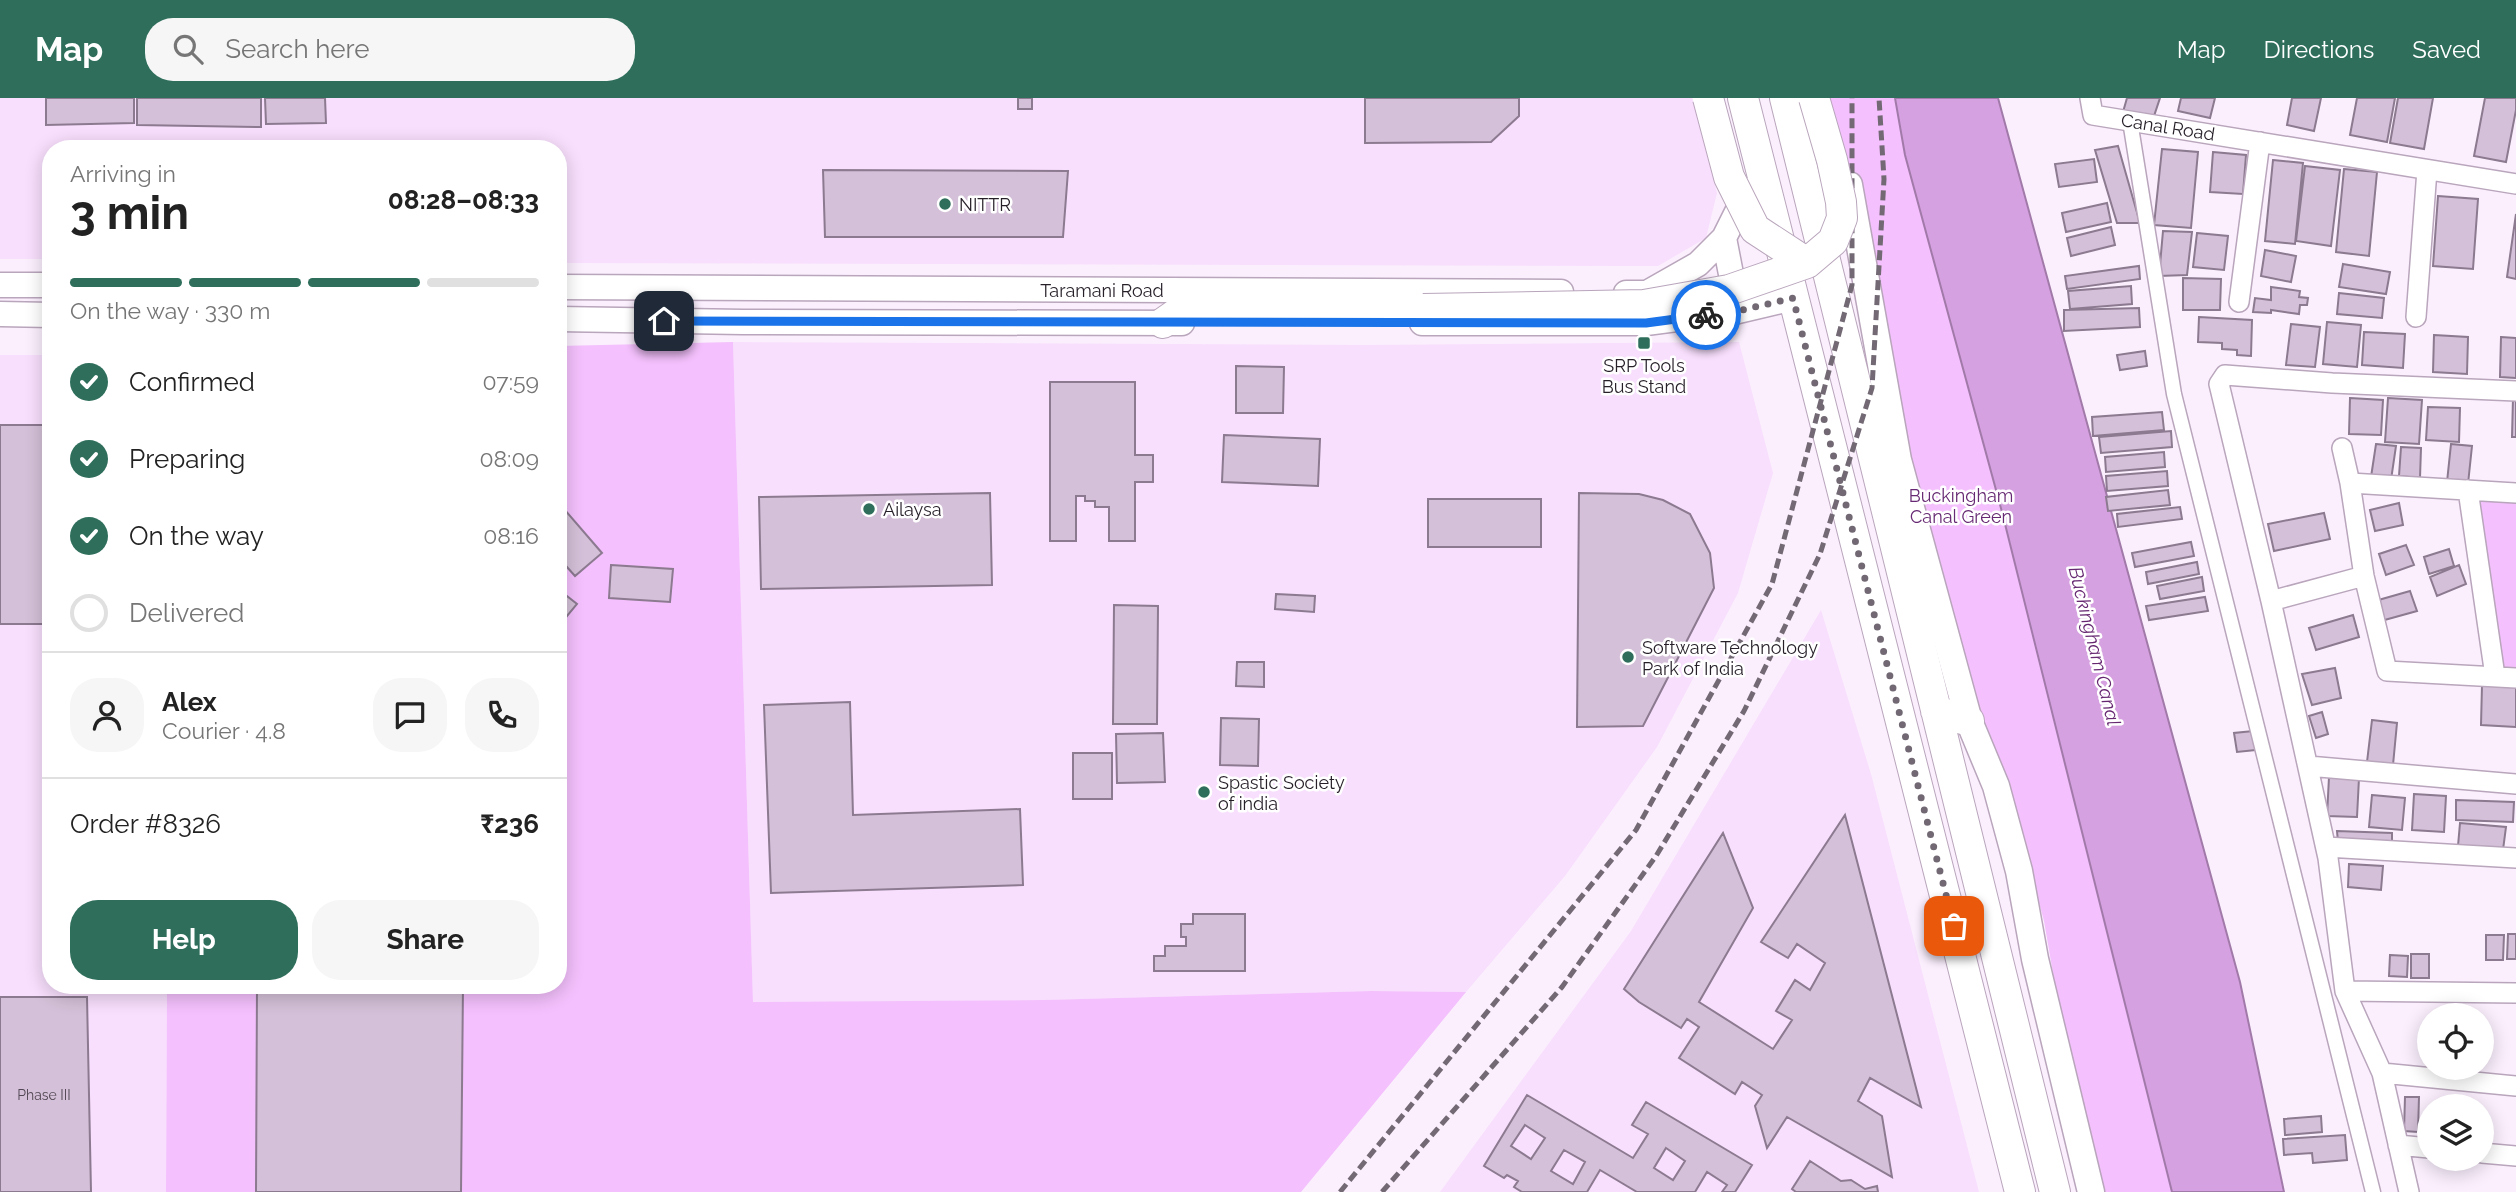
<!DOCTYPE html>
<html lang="en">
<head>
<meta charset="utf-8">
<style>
	body { margin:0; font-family:Raleway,sans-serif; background:#f6f6f6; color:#222; height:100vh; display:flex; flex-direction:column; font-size:26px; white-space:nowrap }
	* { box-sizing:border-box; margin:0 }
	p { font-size:23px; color:#767676 }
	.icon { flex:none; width:38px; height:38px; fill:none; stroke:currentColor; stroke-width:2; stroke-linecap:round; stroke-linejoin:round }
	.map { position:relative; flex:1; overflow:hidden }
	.panel { position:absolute; left:42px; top:42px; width:525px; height:854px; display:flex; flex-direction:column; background:#fff; border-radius:28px; box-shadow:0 4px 18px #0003 }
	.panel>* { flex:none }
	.buttons { position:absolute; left:2417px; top:905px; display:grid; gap:14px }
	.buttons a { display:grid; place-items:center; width:77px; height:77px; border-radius:50%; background:#fff; box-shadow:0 4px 18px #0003; font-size:35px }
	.pin { position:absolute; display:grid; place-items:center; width:60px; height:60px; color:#fff; margin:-30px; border-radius:14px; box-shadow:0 4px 10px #0006 }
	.courier { position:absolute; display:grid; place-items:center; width:70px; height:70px; margin:-35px; border:5px solid #1a73e8; border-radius:50%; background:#fff; color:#222; box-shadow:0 2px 9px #0007 }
	.headline em { font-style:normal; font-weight:700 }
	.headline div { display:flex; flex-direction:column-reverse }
	.headline { display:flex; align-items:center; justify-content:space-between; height:119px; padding:0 28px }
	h1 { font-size:46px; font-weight:700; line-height:52px }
	.bar { display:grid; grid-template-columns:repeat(4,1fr); gap:10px 7px; align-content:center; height:84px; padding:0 28px }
	.bar i { height:9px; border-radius:5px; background:#e0e0e0 }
	.bar .on { background:#2e6e5b }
	.bar p { grid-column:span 4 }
	.line { display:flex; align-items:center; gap:18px; padding:0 28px; border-top:2px solid #e0e0e0 }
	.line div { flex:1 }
	.round { display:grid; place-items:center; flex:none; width:74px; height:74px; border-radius:28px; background:#f6f6f6 }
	ol { padding:0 28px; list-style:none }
	li { display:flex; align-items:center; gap:21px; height:77px }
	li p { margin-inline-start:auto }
	li .icon { padding:7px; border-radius:50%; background:#2e6e5b; color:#fff; stroke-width:4 }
	li:last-child { color:#767676 }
	li i { width:38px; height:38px; border:4px solid #e0e0e0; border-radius:50% }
	.primary-button { display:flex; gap:14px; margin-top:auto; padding:14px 28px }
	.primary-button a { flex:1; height:80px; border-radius:28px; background:#2e6e5b; color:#fff; font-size:28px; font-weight:700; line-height:80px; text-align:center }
	.primary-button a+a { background:#f6f6f6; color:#222 }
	header { display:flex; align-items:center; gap:42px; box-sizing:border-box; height:98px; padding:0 35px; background:#2e6e5b; color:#fff }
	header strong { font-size:33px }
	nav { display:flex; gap:38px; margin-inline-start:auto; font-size:24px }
	.search { width:490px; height:63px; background:#f6f6f6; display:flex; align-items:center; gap:18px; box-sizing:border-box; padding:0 24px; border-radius:28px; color:#767676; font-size:26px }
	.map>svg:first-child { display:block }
	.built { fill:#f8dffd }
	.green { fill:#f4c0fd }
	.water { fill:#d6a1e0; stroke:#a17aa9; stroke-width:2 }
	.building { fill:#d4c0d8; stroke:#8c7a90; stroke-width:2; fill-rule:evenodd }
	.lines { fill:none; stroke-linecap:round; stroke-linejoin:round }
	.pedestrian-casing { stroke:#b9a5bc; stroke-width:17 }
	.minor-casing { stroke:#b9a5bc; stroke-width:22 }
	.tertiary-casing { stroke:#b9a5bc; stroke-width:27 }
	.secondary-casing { stroke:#b9a5bc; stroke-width:29 }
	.primary-casing { stroke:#b9a5bc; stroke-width:32 }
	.pedestrian { stroke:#fff; stroke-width:14 }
	.minor { stroke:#fff; stroke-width:19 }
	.tertiary { stroke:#fff; stroke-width:24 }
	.secondary { stroke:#fff; stroke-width:26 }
	.primary { stroke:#fff; stroke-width:30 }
	.rail { stroke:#726974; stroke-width:5; stroke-dasharray:10 5; stroke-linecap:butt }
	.primary-bridge-casing { stroke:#b9a5bc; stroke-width:32; stroke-linecap:butt }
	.primary-bridge { stroke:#fff; stroke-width:30 }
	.done { stroke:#716873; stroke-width:7; stroke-dasharray:0 12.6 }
	.route { stroke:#1a73e8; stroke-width:9 }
	.poi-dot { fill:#2e6e5b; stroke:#fff; stroke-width:2.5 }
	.labels { text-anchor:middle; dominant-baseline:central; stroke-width:5; stroke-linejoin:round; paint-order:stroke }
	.number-label { font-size:14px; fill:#524754 }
	.street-label { font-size:18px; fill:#261f28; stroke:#fff }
	.poi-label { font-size:18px; fill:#261f28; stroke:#fff; text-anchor:start }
	.park-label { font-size:18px; fill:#672973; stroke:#fff }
	.water-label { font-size:19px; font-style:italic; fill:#672872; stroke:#fff }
</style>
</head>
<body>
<header>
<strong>Map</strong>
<div class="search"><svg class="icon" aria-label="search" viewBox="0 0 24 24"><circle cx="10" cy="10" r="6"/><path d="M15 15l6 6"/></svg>Search here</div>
<nav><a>Map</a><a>Directions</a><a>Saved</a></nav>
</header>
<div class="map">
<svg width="2516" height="1094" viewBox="0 0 2516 1094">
	<rect width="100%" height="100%" fill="#fbeffd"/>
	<!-- built -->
	<path class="built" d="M0,0h1692l25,95 -11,45 -48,28 -1100,-3v-114h-507v110h-51z
		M733,244l631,3 375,-3 34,131 -35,120 -81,154 -92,129 -99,116 -95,-1 -327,9 -291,3z
		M0,257h51v630h116l-1,207h-166z
		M1821,512l50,164 108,418h-539l191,-261z"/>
	<!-- green -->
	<path class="green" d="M1825,0h70l10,57 97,357 170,680h-70l-44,-190 -14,-81 -28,-102 -50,-147 -72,-274z
		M733,244l20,660 291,-2 327,-9 95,1 -165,200h-1135l1,-207h391v-639z
		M2476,399l40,3v168l-14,-1z"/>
	<!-- water -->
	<path class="water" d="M1895,0h103l242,884 44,210h-112l-170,-680 -97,-357z"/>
	<!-- building -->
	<path class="building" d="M46,0h88v25l-88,2z
		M137,0h124v29l-124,-2z
		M265,0h60l1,25 -60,1z
		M1018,0h14v11h-14z
		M1365,0h154v18l-28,26 -126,1z
		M2127,0h33l-7,21 -30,-7z
		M2181,0h34l-5,20 -32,-7z
		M2292,0h29l-7,33 -27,-6z
		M2357,0h38l-8,44 -37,-7z
		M2398,0h35l-9,51 -34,-6z
		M2485,0h31v12l-10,52 -32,-6z
		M2118,48l22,77h-23l-22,-73z
		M2162,51l36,3 -7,76 -37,-3z
		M2213,54l33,3 -3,39 -33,-2z
		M2094,61l3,23 -38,5 -4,-23z
		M2273,62l30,3 -8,81 -30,-3z
		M2305,68l35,4 -9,76 -35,-5z
		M2344,71l33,3 -8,84 -33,-4z
		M823,72l245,1 -5,66h-238z
		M2438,98l40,3 -5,70 -40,-3z
		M2107,105l4,19 -45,10 -4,-19z
		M2516,116v65l-9,-2z
		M2111,129l4,18 -44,11 -4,-18z
		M2163,133l29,1 -5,43 -28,1z
		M2197,135l31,3 -4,34 -31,-3z
		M2265,152l31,6 -5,26 -30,-6z
		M2343,166l47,8 -4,22 -47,-7z
		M2139,168l1,13 -73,10 -2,-13z
		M2183,180l38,1 -1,31h-37z
		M2131,188l1,18 -62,5 -2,-18z
		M2271,189l29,4 -1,6 9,1 -1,7h-7l-1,9 -28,-4v3l-18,-1 2,-14 16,2z
		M2339,195l45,5 -2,20 -45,-4z
		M2139,210l1,19 -76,4v-21z
		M2199,219l53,3 -1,36 -14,-1v-5l-15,-1v-6l-24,-1z
		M2327,224l34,3 -4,42 -34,-3z
		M2291,226l29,3 -5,40 -29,-2z
		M2364,234l41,2 -2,34 -41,-3z
		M2434,237l34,2 -1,37 -34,-2z
		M2501,239l15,1v40l-16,-1z
		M2145,253l2,15 -27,4 -3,-15z
		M1236,268l48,1 -1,46h-47z
		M1050,284h85v73h18v27h-18v59h-26v-34h-14v-6h-10v-5h-9v45h-26z
		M2350,300l33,2 -2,35 -32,-1z
		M2388,300l34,2 -3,44 -34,-2z
		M2513,300h3v39h-4z
		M2428,309l32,1 -1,34 -33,-2z
		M2162,314l2,18 -71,6 -1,-19z
		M0,327h51v199h-51z
		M2171,333l1,16 -71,6 -2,-16z
		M1224,337l96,4 -2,47 -96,-4z
		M2376,346l20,2 -5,34 -20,-3z
		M2451,346l21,2 -4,38 -21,-2z
		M2401,349l20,1 -1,30 -21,-2z
		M2164,354l1,15 -59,5 -1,-15z
		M2167,373l1,15 -61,5 -1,-15z
		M2168,392l2,15 -62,6 -2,-14z
		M990,395l2,92 -231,4 -2,-92z
		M1579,395l60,1 24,6 27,14 20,39 4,35 -71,138 -66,1z
		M1428,401h113v48h-113z
		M558,404l44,51 -27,23 -17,-19z
		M2399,405l4,22 -28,6 -5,-21z
		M2180,409l2,12 -64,8 -1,-13z
		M2324,415l6,26 -56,12 -6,-27z
		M2191,444l3,14 -59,11 -3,-14z
		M2406,447l8,20 -28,10 -7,-21z
		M2449,451l5,17 -25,8 -5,-17z
		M2197,464l2,12 -51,10 -2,-12z
		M611,467l62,4 -3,33 -61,-4z
		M2459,467l7,19 -29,12 -7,-19z
		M2202,479l2,14 -44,8 -3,-13z
		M558,491l19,15 -19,23z
		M2410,493l7,20 -36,10 -6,-20z
		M1276,496l39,2 -1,16 -39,-3z
		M2205,499l3,14 -59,9 -3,-14z
		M1114,507l44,1 -1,118h-44z
		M2353,517l6,22 -43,13 -7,-22z
		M1237,564h27v25l-28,-1z
		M2335,570l6,30 -29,7 -10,-31z
		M2482,587l34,2v40l-35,-2z
		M850,604l3,113 167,-6 3,76 -252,8 -7,-188z
		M2322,614l6,22 -12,4 -7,-22z
		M1221,620l38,1 -1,47 -38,-1z
		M2372,622l25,3 -4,42 -26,-3z
		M2263,632l2,19 -28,3 -3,-19z
		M1163,635l2,49 -48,1 -1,-49z
		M1073,655h39v46h-39z
		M2329,679l30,1 -2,39 -30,-1z
		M2414,696l32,2 -2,36 -32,-2z
		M2372,697l33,3 -3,32 -33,-3z
		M2456,702l58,2 -1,20 -57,-2z
		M1845,717l76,292 -51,-29 -12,23 24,15 10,61 -105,-60 -20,31 -12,-42 7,-11 -20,-13 -7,12 -56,-36 20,-31 -12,-8 -6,9 -42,-26 -15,-13 99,-156 30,75 -54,94 74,47 19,-29 -16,-9 19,-31 15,10 15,-27 -28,-19 -9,14 -27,-16z
		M2460,725l46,4 -3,23 -45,-4z
		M2337,733l55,2v11l-54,-2z
		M2349,766l34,2 -2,24 -33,-3z
		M1193,816h52v57h-91v-15h11v-10h21v-9h-5v-13h12z
		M2508,836h8v25h-9z
		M2486,837h18l-1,25h-17z
		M2411,856h18v24h-18z
		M2390,857l18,1 -1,21 -18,-1z
		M257,887h206l-2,207h-205z
		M0,899h87l4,195h-91z
		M1527,997l106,63 15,-24 -16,-9 14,-23 106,63 -17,27h-13l5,-7 -20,-13 -12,20h-58l-37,-22 -13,22h-65l-8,-5 4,-6 -11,-6 -3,3 -20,-12zM1525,1027l20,13 -14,21 -20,-13zM1666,1050l19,13 -12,19 -19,-12zM1564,1052l21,12 -12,22 -22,-13z
		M2405,999h14l-1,35 -14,-1z
		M2321,1018l1,16 -37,3 -1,-16z
		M2345,1037l2,25 -34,3 -1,-10 -28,2 -1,-16z
		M1810,1063l31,20 10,-1 14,9 12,-3 1,6h-82l-4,-3z"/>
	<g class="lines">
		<defs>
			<path id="pedestrian" d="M2130,23l44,273 199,798"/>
			<path id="minor" d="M2090,0l3,17 423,69
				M2239,204l21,-160
				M2416,219l11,-147
				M2342,350l8,35 14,93 23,95 129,7
				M2350,385l166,10
				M2468,392l27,186
				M2271,503l93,-25
				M2308,668l208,18
				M2326,749l190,11
				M2345,893l171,2
				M2382,975l134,13
				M2398,1047l31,3
				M2482,1055l34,3
				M2409,1094l-27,-119 -37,-82 -17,-133 -57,-257 -52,-217 6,-9 107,8 184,8"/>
			<path id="tertiary" d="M1724,140l13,67
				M0,187h51
				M558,189l1003,5
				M1626,195h21l51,-29 26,-26 24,-48
				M0,216l51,1
				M558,221l185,3 439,1
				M1422,225h224l92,-12 55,-13"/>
			<path id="secondary" d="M1849,87l49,275 71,261 27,65 23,85 16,88 56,233"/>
			<path id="primary" d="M1743,0l277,1094
				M1785,0l270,1094
				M1163,225l20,-14h240
				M1936,613l33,10"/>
		</defs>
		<!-- pedestrian casing -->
		<use href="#pedestrian" class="pedestrian-casing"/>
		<!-- minor casing -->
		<use href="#minor" class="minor-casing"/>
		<!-- tertiary casing -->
		<use href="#tertiary" class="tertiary-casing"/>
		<!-- secondary casing -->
		<use href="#secondary" class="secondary-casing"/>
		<!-- primary casing -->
		<use href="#primary" class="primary-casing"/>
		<!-- pedestrian -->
		<use href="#pedestrian" class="pedestrian"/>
		<!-- minor -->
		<use href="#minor" class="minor"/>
		<!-- tertiary -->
		<use href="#tertiary" class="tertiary"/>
		<!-- secondary -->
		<use href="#secondary" class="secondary"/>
		<!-- primary -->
		<use href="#primary" class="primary"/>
		<!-- rail -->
		<path class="rail" d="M1340,1094l296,-362 136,-246 80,-299v-187
			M1382,1094l180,-205 94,-131 88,-145 76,-157 52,-166 12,-209 -5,-81"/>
		<defs>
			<path id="primary-bridge" d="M1708,0l21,79 26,52 52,34
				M1423,211l221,-4 85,-15 78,-27 26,-22 9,-23 -1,-16 -9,-42 -18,-62"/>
		</defs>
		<!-- primary-bridge casing -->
		<use href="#primary-bridge" class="primary-bridge-casing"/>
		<!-- primary-bridge -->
		<use href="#primary-bridge" class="primary-bridge"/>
	</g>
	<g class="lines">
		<!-- done -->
		<path class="done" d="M1706,217l32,-4 55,-13 161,628"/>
		<!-- route -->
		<path class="route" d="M664,223l982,2 60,-8"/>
	</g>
	<!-- markers -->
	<g class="poi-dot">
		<circle cx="945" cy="106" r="7"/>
		<rect x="1637" y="238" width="14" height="14" rx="3.5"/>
		<circle cx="869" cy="411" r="7"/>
		<circle cx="1628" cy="559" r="7"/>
		<circle cx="1204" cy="694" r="7"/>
	</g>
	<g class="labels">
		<!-- number labels -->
		<g class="number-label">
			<text x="44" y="997">Phase III</text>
		</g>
		<!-- street labels -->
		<g class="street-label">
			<text transform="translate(2168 29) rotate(9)">Canal Road</text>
			<text x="1102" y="192">Taramani Road</text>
		</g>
		<!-- poi labels -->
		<g class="poi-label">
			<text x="959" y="106">NITTR</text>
			<text x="1644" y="267" text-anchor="middle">SRP Tools<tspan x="1644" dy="21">Bus Stand</tspan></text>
			<text x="883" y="411">Ailaysa</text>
			<text x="1642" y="549">Software Technology<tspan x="1642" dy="21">Park of India</tspan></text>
			<text x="1218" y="684">Spastic Society<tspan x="1218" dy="21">of india</tspan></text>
		</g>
		<!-- park labels -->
		<g class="park-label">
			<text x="1961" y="397">Buckingham<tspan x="1961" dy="21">Canal Green</tspan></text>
		</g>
		<!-- water labels -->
		<g class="water-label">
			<text transform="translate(2095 548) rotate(76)">Buckingham Canal</text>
		</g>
	</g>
</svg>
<div class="buttons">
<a><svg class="icon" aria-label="locate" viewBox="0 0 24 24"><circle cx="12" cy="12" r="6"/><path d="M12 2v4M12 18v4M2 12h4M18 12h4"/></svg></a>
<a><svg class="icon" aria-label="layers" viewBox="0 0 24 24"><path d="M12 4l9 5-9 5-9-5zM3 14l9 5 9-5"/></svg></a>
</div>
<div class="pin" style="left:1954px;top:828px;background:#ea580c"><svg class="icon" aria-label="bag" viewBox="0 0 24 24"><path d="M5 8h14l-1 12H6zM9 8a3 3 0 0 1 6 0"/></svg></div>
<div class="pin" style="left:664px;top:223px;background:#1f2937"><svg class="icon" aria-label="home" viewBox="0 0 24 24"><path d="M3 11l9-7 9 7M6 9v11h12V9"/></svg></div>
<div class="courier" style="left:1706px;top:217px"><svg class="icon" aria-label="bike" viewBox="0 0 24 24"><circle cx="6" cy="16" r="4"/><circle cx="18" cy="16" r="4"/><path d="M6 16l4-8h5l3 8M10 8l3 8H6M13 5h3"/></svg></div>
<section class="panel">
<div class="headline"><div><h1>3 min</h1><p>Arriving in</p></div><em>08:28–08:33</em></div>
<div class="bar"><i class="on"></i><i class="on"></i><i class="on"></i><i></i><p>On the way · 330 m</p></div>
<ol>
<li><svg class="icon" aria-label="check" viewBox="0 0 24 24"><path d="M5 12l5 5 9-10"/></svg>Confirmed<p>07:59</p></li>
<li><svg class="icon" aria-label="check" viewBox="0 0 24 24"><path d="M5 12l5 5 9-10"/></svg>Preparing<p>08:09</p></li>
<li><svg class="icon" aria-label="check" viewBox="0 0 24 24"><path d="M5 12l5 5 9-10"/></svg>On the way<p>08:16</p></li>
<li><i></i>Delivered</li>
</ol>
<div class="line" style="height:126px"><a class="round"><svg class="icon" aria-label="person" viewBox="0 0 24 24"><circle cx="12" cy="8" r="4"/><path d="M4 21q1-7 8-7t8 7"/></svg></a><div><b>Alex</b><p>Courier · 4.8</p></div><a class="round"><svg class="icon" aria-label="chat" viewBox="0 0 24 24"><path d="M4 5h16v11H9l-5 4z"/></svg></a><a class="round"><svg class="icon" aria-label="phone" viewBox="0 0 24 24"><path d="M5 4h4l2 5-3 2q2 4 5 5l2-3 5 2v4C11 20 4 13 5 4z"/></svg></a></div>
<div class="line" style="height:91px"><div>Order #8326</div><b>₹236</b></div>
<div class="primary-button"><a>Help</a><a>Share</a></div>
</section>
</div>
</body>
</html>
